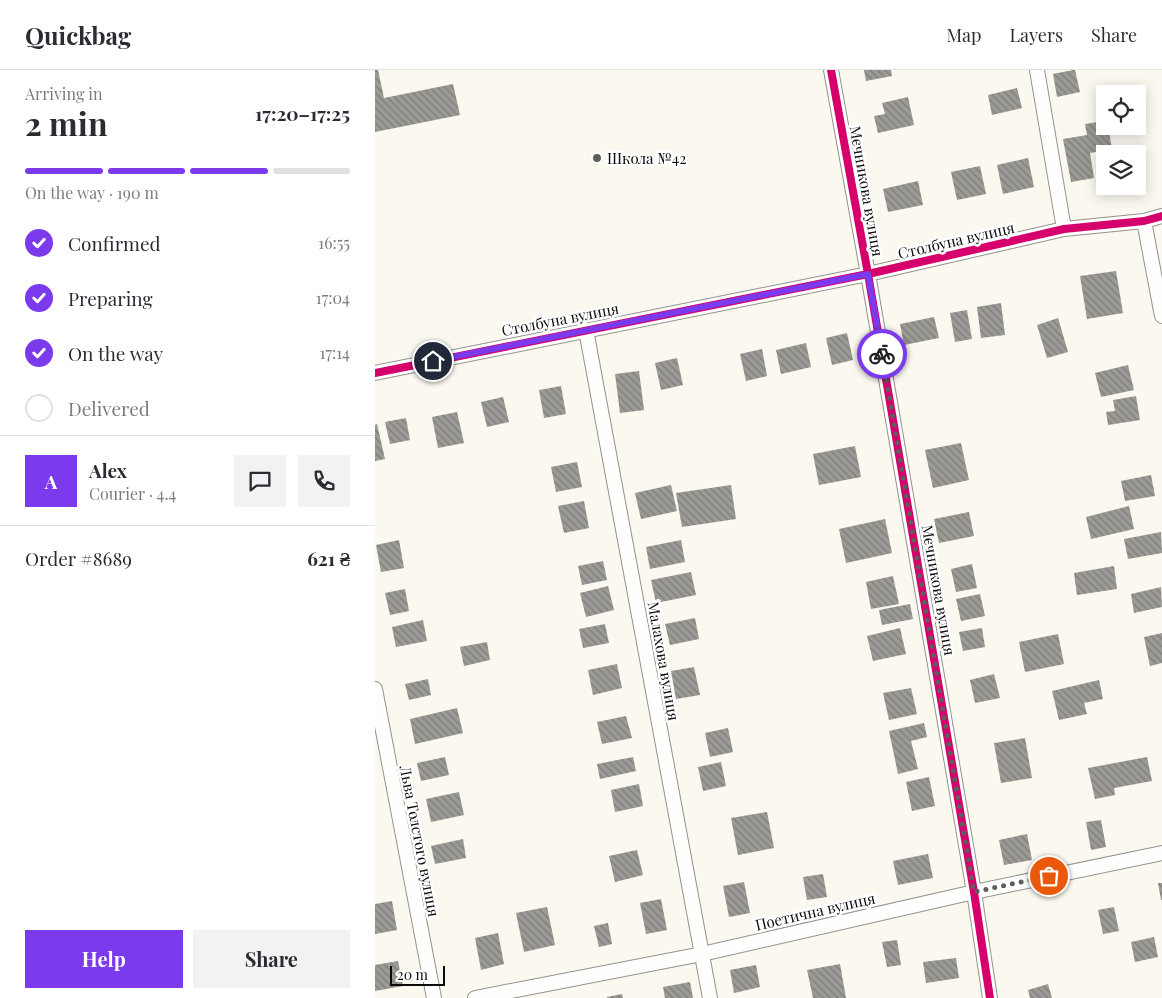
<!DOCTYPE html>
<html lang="en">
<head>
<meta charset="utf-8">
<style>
	body { margin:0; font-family:"Playfair Display",serif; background:#f2f2f3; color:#2b2b33; height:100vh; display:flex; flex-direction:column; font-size:19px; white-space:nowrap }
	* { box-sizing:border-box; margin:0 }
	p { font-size:16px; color:#7c7c81 }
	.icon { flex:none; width:28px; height:28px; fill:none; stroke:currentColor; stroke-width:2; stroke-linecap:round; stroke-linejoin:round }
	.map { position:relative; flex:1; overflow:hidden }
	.drawer { display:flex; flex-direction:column; background:#fff; width:375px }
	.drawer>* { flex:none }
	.buttons { position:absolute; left:721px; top:15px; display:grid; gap:10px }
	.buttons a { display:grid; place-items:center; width:50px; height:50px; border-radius:0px; background:#fff; box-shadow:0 2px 12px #0003; font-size:25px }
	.scale { position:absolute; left:15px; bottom:12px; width:55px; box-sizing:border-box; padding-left:5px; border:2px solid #0b0b0b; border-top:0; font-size:14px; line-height:18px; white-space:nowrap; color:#0b0b0b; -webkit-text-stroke:4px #fff; paint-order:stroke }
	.pin { position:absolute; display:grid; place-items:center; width:42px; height:42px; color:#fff; margin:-21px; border:2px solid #fff; border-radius:50%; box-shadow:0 1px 5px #0007 }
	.courier { position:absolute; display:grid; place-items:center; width:50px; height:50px; margin:-25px; border:4px solid #7c3aed; border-radius:50%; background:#fff; color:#222; box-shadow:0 1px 6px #0007 }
	.head em { font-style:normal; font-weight:700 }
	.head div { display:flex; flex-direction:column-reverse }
	.head { display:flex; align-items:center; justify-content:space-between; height:85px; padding:0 25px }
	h1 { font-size:32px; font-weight:700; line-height:38px }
	.bar { display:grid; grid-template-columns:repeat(4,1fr); gap:8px 5px; align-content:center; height:60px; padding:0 25px }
	.bar i { height:6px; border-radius:4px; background:#e1e1e2 }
	.bar .current { background:#7c3aed }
	.bar p { grid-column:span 4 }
	.line { display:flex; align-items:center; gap:12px; padding:0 25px; border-top:1px solid #e1e1e2 }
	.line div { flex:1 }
	.round { display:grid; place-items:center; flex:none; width:52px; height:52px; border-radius:0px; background:#f2f2f3 }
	ol { padding:0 25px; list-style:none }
	li { display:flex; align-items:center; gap:15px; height:55px }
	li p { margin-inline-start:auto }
	li .icon { padding:5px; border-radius:50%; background:#7c3aed; color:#fff; stroke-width:4 }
	li:last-child { color:#7c7c81 }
	li i { width:28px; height:28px; border:2px solid #e1e1e2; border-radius:50% }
	.button { display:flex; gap:10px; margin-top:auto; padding:10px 25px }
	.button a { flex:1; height:58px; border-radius:0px; background:#7c3aed; color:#fff; font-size:20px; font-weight:700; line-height:58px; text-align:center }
	.button a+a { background:#f2f2f3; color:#2b2b33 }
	header { display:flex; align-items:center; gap:30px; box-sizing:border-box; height:70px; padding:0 25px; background:#fff; border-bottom:1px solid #e1e1e2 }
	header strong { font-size:24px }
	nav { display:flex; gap:28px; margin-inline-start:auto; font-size:18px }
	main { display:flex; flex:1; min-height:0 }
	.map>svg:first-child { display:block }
	.building { fill:url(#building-back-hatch) }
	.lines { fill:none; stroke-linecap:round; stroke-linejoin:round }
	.street-casing { stroke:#93928e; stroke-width:16 }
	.street { stroke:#fefefd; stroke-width:14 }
	.cycleway-casing { stroke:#fff; stroke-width:11 }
	.cycleway { stroke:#d6006c; stroke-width:8 }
	.done { stroke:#5f5e5b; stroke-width:5; stroke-dasharray:0 9 }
	.route { stroke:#7c3aed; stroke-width:6 }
	.poi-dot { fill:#5f5e5b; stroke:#fff; stroke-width:2 }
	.labels { text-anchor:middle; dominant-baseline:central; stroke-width:5; stroke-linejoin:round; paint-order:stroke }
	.poi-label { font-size:15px; fill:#0b0b0b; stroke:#fff; text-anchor:start }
	.street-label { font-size:15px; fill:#0b0b0b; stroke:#fff }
</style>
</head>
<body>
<header>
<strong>Quickbag</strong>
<nav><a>Map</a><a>Layers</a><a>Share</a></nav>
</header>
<main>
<section class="drawer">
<div class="head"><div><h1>2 min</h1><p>Arriving in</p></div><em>17:20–17:25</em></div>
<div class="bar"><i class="current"></i><i class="current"></i><i class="current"></i><i></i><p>On the way · 190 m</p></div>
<ol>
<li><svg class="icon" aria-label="check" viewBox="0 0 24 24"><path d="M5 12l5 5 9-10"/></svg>Confirmed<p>16:55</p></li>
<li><svg class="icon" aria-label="check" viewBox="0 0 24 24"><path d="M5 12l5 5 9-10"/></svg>Preparing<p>17:04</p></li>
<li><svg class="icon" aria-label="check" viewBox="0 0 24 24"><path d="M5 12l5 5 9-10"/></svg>On the way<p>17:14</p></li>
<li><i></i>Delivered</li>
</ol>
<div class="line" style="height:90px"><b class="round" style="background:#7c3aed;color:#fff">A</b><div><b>Alex</b><p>Courier · 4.4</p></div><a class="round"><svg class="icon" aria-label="chat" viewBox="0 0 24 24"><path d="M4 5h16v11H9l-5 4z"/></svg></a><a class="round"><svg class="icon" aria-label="phone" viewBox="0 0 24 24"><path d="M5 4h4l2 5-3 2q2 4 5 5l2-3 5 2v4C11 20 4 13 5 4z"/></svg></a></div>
<div class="line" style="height:65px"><div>Order #8689</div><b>621 ₴</b></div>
<div class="button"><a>Help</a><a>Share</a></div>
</section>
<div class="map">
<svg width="787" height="928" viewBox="0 0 787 928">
	<defs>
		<pattern id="building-back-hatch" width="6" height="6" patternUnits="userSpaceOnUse" patternTransform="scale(1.25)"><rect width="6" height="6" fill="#9c9a95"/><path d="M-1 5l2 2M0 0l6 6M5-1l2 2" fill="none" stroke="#7d7c78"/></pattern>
	</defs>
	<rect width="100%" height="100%" fill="#faf8ef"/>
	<!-- building -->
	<path class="building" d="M0,0h3l6,28 69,-14 7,31 -85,17z
		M489,0h27l1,6 -26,5z
		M698,0h2l5,22 -23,5 -4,-23z
		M642,18l5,20 -30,7 -4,-20z
		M533,27l6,28 -36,8 -4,-17 11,-2 -3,-11z
		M730,51v5h3l4,23 -22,4 4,25 -23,4 -8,-43 24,-4 -2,-11z
		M653,88l6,29 -31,7 -6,-29z
		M605,96l6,28 -29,6 -6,-28z
		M543,111l5,24 -35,7 -5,-23z
		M741,201l7,42 -36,6 -7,-43z
		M626,233l4,32 -24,3 -4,-31z
		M592,240l5,29 -17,3 -5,-29z
		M559,247l5,21 -35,7 -4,-21z
		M683,248l10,34 -21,6 -10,-33z
		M472,263l6,27 -21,5 -6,-27z
		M431,273l5,24 -30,7 -5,-24z
		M387,279l5,27 -21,5 -6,-27z
		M302,288l6,27 -22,5 -6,-27z
		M753,295l6,25 -33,7 -6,-24z
		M264,301l5,39 -24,3 -5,-39z
		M186,316l5,28 -22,4 -5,-28z
		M761,326l4,24 -32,5 -2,-13 9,-1 -2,-11z
		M128,327l6,25 -22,5 -6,-25z
		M82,342l7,31 -26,5 -6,-31z
		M31,348l4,22 -20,4 -5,-22z
		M2,354l8,35 -10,2v-36z
		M586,373l8,37 -36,8 -8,-38z
		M480,376l6,31 -42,8 -6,-31z
		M202,392l5,25 -26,5 -5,-25z
		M776,405l4,21 -30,5 -4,-20z
		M296,415l6,26 -36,8 -6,-26z
		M356,415l5,34 -54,8 -6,-34z
		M209,431l5,27 -25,5 -6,-27z
		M754,436l5,23 -43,10 -5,-22z
		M594,442l5,24 -35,7 -5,-24z
		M510,449l7,34 -46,10 -7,-34z
		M786,462l1,21 -34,6 -4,-20z
		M24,470l5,28 -23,4 -5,-27z
		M306,470l4,22 -35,7 -4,-22z
		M228,491l4,19 -25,5 -4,-19z
		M597,494l5,24 -21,4 -5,-23z
		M739,496l3,23 -40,6 -3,-22z
		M316,502l5,23 -40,8 -5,-23z
		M518,506l6,28 -28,5 -5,-27z
		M233,516l6,24 -28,7 -6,-24z
		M786,517l1,20 -28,6 -3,-19z
		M30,519l4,22 -19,4 -5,-22z
		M605,524l5,22 -24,5 -5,-22z
		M535,534l3,15 -31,6 -3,-15z
		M320,548l4,21 -29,6 -5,-21z
		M48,550l4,21 -31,6 -4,-20z
		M230,554l4,19 -26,5 -4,-19z
		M525,558l6,26 -33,7 -6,-25z
		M607,558l3,19 -22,4 -4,-19z
		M787,563v30l-12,3 -6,-29z
		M683,564l6,30 -39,8 -6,-30z
		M112,572l3,18 -26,6 -4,-19z
		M242,594l5,24 -29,7 -5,-25z
		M319,597l6,28 -24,4 -5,-28z
		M619,604l6,24 -25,5 -5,-23z
		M53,609l3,16 -22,5 -4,-16z
		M724,610l4,19 -19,4 3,11 -28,6 -7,-29z
		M536,618l6,26 -28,6 -6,-27z
		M82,638l6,25 -48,11 -5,-25z
		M251,646l6,22 -30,6 -5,-22z
		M549,653l3,14 -16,4 7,28 -20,5 -9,-43z
		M353,658l5,24 -23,5 -5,-24z
		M650,668l7,40 -31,5 -7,-40z
		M70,687l4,18 -28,6 -4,-18z
		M258,687l3,14 -36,8 -3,-15z
		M772,687l5,24 -38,7 1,7 -20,4 -7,-31z
		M346,692l5,24 -23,5 -5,-24z
		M554,707l6,29 -23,5 -6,-29z
		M264,714l4,22 -28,6 -4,-22z
		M84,722l5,23 -33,7 -5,-23z
		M392,742l7,36 -36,7 -7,-37z
		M726,750l5,27 -15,3 -5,-28z
		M652,764l5,26 -28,5 -5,-25z
		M88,769l3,19 -31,6 -4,-18z
		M262,780l6,25 -28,7 -6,-26z
		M553,784l5,24 -35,7 -5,-24z
		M448,804l4,23 -20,3 -4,-23z
		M369,812l6,31 -21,4 -6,-31z
		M783,813h4v17h-1z
		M286,829l6,31 -21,4 -6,-31z
		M17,831l5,29 -22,4v-30z
		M172,837l8,38 -31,7 -8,-39z
		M739,837l5,24 -16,3 -5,-24z
		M233,853l4,21 -13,3 -5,-21z
		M123,863l6,31 -23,6 -6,-32z
		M779,867l4,20 -23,5 -4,-20z
		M522,870l4,25 -14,2 -5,-25z
		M581,888l3,20 -33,5 -3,-21z
		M23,891l5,25 -28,5v-26z
		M465,894l6,34h-33l-6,-28z
		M381,895l4,22 -26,6 -4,-23z
		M315,912l3,16h-28l-2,-11z
		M673,914l4,14h-22l-2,-8z
		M247,924l1,4h-16v-1z"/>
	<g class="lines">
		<defs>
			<path id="street" d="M456,0l37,204 106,618 16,106
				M662,0l27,159
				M769,151l18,95
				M211,260l124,668
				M0,303l493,-99 196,-45 80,-8 18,-5
				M0,619l59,309
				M100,928l227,-44 272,-62 188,-39"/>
		</defs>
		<!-- street casing -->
		<use href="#street" class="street-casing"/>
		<!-- street -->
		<use href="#street" class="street"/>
		<defs>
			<path id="cycleway" d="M456,0l37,204 106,618 16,106
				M0,303l493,-99 196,-45 80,-8 18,-5"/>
		</defs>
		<!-- cycleway casing -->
		<use href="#cycleway" class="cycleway-casing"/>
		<!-- cycleway -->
		<use href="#cycleway" class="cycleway"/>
	</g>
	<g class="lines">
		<!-- done -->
		<path class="done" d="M507,284l92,538 75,-16"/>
		<!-- route -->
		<path class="route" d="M58,291l435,-87 14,80"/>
	</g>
	<!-- markers -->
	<circle class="poi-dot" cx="222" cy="88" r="5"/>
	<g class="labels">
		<!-- poi labels -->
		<g class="poi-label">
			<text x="232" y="88">Школа №42</text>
		</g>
		<!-- street labels -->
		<g class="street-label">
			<text transform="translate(492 121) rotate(80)">Мєчникова вулиця</text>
			<text transform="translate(581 170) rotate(-13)">Столбуна вулиця</text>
			<text transform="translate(185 249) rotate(-11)">Столбуна вулиця</text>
			<text transform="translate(564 520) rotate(80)">Мєчникова вулиця</text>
			<text transform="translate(289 591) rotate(80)">Малахова вулиця</text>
			<text transform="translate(45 771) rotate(79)">Льва Толстого вулиця</text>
			<text transform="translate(440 841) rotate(-13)">Поетична вулиця</text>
		</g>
	</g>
</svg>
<div class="buttons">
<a><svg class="icon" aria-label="locate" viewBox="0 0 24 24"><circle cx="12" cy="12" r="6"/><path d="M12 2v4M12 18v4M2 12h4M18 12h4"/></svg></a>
<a><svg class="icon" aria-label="layers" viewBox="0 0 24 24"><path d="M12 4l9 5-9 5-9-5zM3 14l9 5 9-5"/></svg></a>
</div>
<div class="scale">20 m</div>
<div class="pin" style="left:674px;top:806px;background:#ea580c"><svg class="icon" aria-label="bag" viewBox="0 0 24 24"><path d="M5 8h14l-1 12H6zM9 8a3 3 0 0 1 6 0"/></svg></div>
<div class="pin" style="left:58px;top:291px;background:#1f2937"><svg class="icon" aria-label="home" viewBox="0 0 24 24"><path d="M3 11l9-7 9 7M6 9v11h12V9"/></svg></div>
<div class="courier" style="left:507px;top:284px"><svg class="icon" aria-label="bike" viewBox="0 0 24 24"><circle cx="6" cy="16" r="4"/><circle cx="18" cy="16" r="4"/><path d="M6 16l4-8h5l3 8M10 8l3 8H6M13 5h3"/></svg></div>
</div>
</main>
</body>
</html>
